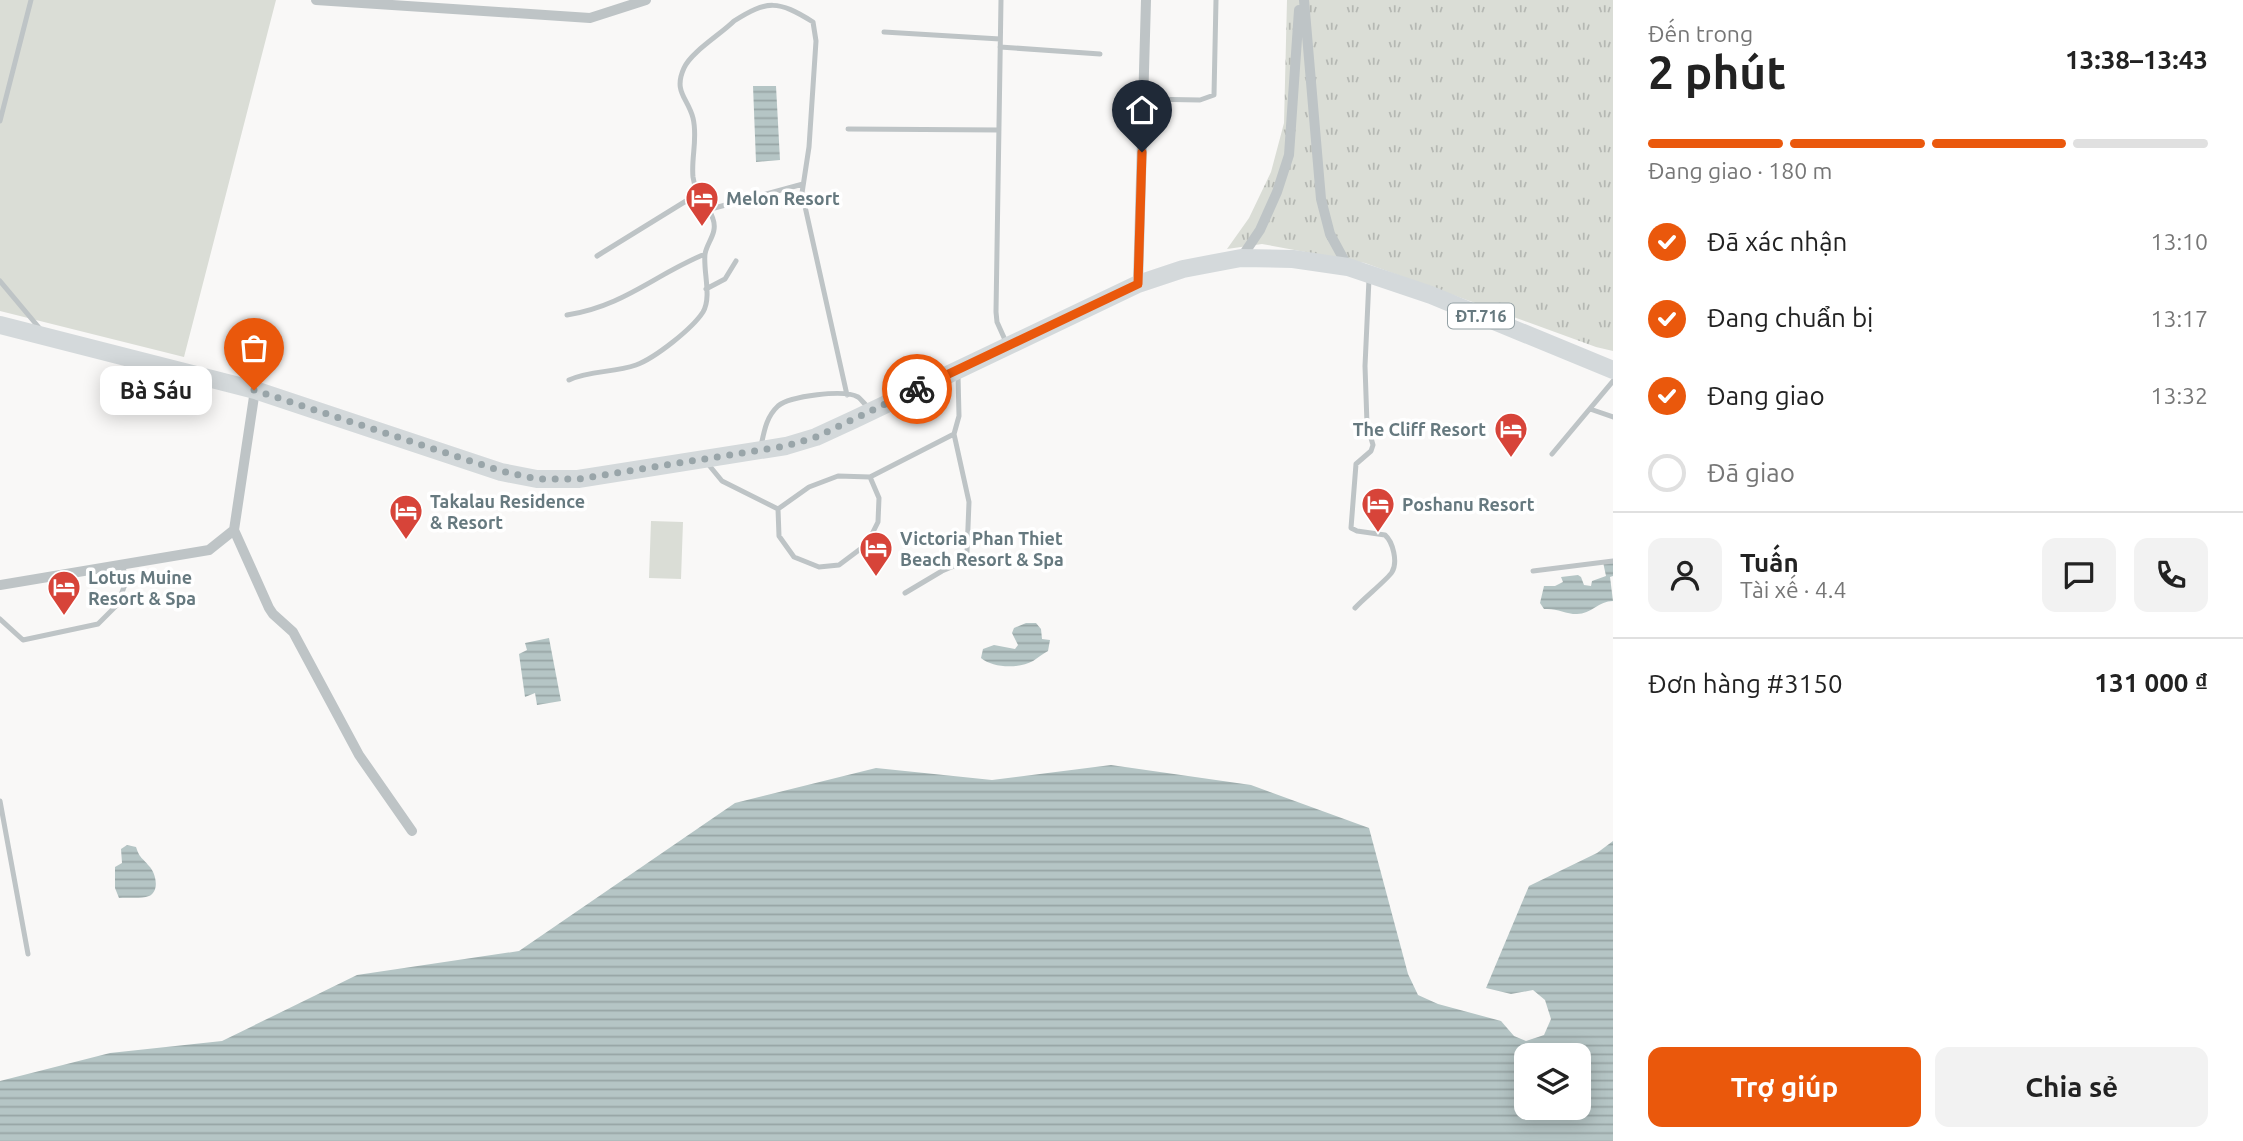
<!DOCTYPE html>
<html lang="vi">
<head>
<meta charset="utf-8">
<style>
	body { margin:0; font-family:Ubuntu,sans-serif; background:#f2f2f2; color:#222; height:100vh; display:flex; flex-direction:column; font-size:26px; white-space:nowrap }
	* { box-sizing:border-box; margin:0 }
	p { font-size:23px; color:#767676 }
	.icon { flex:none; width:38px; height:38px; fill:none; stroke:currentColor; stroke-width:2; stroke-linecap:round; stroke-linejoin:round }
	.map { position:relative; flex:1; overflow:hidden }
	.details { display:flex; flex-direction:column; background:#fff; width:630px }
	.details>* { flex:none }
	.controls { position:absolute; left:1514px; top:1043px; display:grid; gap:14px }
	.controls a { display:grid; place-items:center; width:77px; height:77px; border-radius:14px; background:#fff; box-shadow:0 4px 18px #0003; font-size:35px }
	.pin { position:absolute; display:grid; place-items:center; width:60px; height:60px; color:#fff; margin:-72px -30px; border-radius:50% 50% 50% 0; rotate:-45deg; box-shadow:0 0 7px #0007 }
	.pin .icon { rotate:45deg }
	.courier { position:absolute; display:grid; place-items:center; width:70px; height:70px; margin:-35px; border:5px solid #ea580c; border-radius:50%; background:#fff; color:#222; box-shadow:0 2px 9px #0007 }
	.bubble { position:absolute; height:49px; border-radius:14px; background:#fff; box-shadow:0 4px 18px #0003; font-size:23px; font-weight:700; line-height:49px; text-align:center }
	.summary em { font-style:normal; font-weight:700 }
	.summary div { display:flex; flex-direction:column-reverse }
	.summary { display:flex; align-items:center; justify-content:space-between; height:119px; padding:0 35px }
	h1 { font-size:46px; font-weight:700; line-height:52px }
	.bar { display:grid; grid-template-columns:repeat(4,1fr); gap:10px 7px; align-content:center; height:84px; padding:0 35px }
	.bar i { height:9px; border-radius:5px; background:#e0e0e0 }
	.bar .selected { background:#ea580c }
	.bar p { grid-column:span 4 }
	.line { display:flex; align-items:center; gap:18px; padding:0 35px; border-top:2px solid #e0e0e0 }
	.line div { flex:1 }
	.round { display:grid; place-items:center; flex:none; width:74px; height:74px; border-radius:14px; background:#f2f2f2 }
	ol { padding:0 35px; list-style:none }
	li { display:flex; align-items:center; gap:21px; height:77px }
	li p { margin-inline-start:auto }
	li .icon { padding:7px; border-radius:50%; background:#ea580c; color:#fff; stroke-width:4 }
	li:last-child { color:#767676 }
	li i { width:38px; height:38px; border:4px solid #e0e0e0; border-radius:50% }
	.action { display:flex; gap:14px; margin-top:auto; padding:14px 35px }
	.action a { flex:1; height:80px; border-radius:14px; background:#ea580c; color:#fff; font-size:28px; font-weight:700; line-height:80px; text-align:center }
	.action a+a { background:#f2f2f2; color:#222 }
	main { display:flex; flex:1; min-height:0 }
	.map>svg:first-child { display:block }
	.grass { fill:url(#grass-tufts) }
	.park { fill:#daddd6 }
	.water { fill:url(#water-rules); fill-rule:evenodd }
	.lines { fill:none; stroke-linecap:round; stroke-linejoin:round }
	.lane { stroke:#bec4c6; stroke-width:5 }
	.street { stroke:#bec4c6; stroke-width:10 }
	.primary { stroke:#d4d9db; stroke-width:18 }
	.done { stroke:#99a5a9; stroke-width:7; stroke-dasharray:0 12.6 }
	.route { stroke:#ea580c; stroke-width:9 }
	.labels { text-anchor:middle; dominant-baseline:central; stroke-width:7; stroke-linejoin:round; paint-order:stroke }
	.shield { fill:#fff; stroke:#94a1a5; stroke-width:2 }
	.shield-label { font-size:16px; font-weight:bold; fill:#66797f }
	.poi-label { font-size:18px; font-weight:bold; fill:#66797f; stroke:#fff; text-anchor:start }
</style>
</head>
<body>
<main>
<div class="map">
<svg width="1613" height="1141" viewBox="0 0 1613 1141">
	<defs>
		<pattern id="grass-tufts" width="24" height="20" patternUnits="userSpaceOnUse" patternTransform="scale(1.75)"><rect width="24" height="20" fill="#daddd6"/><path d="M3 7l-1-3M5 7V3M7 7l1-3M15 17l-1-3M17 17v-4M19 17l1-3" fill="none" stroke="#b5b8b3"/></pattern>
		<pattern id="water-rules" width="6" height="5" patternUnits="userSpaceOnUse" patternTransform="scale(1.75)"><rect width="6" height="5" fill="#b5c5c5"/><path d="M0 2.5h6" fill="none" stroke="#97a5a5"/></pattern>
	</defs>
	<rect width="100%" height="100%" fill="#f9f8f7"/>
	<!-- grass -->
	<path class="grass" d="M1287,0h326v351l-17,-4 -231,-84 -103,-19 -35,5 22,-31 22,-46 13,-49z"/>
	<!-- park -->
	<path class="park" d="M0,0h276l-92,357 -184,-46z
		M651,521l32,1 -2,57 -32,-1z"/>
	<!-- water -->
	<path class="water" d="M753,86h23l4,74 -24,2z
		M1613,559v17l-3,1 3,24c-14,0 -22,13 -36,13 -12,0 -20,-6 -33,-5l-4,-6 4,-17h11l8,-4 -2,-5 17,-2 3,2 3,8 7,1 1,-5 14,-5 -3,-14z
		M1026,623h10l5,6 1,10 8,1 -2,11c-6,3 -10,7 -15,10 -15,8 -40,7 -52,-3l2,-9 11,-4 21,4 3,-4 -6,-12 2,-5z
		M549,638l12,63 -24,4 -2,-12 -10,4 -6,-43 8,-4 -2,-7z
		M1111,765l140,20 118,43 39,146 10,21 20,9 63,17 13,15 12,5 18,-6 7,-16 -6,-19 -12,-10 -22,4 -25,-6 43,-102 68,-33 16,-12v300h-1613v-60l110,-28 112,-12 135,-66 162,-24 216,-148 141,-35 116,12zM1526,1055h52v53h-52z
		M127,845l9,2c4,12 6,10 13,19 7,7 11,25 0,30 -8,3 -21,1 -30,2l-4,-10v-21l7,-4 -1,-14z"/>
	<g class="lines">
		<!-- lane -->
		<path class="lane" d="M1001,0l-5,312 1,10 9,20
			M884,32l116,7
			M1000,47l100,7
			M1143,99l57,1 14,-5 2,-95
			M0,121l31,-121
			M848,129l151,1
			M707,210l96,-26
			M597,256l89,-55 12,-4
			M0,281l41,49
			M706,289l19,-10 11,-18
			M567,315c57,-9 87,-40 138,-61
			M569,380c21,-10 45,-7 67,-15 19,-7 56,-36 67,-53 9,-15 0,-41 2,-58 2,-12 13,-21 8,-35 -5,-17 -17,-19 -20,-42 -2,-20 5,-39 0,-59 -5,-20 -20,-26 -9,-50 7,-16 37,-34 50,-47 33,-21 44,-21 79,1l3,19 -7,106 -7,46 45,202
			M1590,409l23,8
			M761,446c3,-14 5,-29 17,-40 12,-10 66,-17 80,-9 4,3 8,9 12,12
			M1552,454l61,-73
			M708,464l14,17 56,28 1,27 15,21 25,10 20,-2 28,-21 11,-22 1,-24 -9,-21 -32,-1 -29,11 -31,22
			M870,477l84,-43 5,-18 -1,-41
			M1533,571l80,-10
			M905,593l37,-22 19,-8 6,-11 2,-50 -15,-68
			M1355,608c8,-9 34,-30 37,-36 6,-10 1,-30 -7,-37l-28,-4 -6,-3 5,-64 15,-13 2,-6 -6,-21 -2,-58 4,-87
			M0,619l23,21 75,-16 19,-19 9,-23 -3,-16
			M0,801l28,153"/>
		<!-- street -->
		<path class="street" d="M316,0l274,18 56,-18
			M1304,0l17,199 9,35 18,33
			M1241,258l19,-28 17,-38 12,-37 10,-145
			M1138,284l8,-284
			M234,530l35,78 4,6 20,18 66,123 53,76
			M0,585l209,-35 25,-20 21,-140"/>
		<!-- primary -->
		<path class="primary" d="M0,325l255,65 246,82 36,7h41l208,-33 30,-9 39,-18 283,-135 45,-15 58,-11 52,1 55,8 83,28 182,75"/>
	</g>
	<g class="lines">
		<!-- done -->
		<path class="done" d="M254,390l247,81 36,8h41l208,-33 30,-9 101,-48"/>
		<!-- route -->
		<path class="route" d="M917,389l221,-105 4,-132"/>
	</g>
	<!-- icons -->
	<defs>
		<symbol id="hotel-pin" viewBox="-11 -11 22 30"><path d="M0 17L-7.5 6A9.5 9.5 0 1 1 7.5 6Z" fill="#d74439" stroke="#fff"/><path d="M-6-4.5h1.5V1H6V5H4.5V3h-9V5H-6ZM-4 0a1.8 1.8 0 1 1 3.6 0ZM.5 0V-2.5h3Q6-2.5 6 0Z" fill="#fff"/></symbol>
	</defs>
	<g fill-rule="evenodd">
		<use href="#hotel-pin" x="683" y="179" width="38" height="52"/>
		<use href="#hotel-pin" x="1492" y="410" width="38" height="52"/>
		<use href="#hotel-pin" x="1359" y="485" width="38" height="52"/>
		<use href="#hotel-pin" x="387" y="492" width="38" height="52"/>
		<use href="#hotel-pin" x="857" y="529" width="38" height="52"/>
		<use href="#hotel-pin" x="45" y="568" width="38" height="52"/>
	</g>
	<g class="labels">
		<!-- shield labels -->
		<rect class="shield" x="1448" y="303.5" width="66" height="25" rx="5"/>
		<g class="shield-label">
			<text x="1481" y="316">ĐT.716</text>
		</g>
		<!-- poi labels -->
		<g class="poi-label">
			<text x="726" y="198">Melon Resort</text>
			<text x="1486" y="429" text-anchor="end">The Cliff Resort</text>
			<text x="430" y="501">Takalau Residence<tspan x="430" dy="21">&amp; Resort</tspan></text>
			<text x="1402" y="504">Poshanu Resort</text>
			<text x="900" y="538">Victoria Phan Thiet<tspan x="900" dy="21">Beach Resort &amp; Spa</tspan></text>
			<text x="88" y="577">Lotus Muine<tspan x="88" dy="21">Resort &amp; Spa</tspan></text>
		</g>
	</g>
</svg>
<div class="controls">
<a><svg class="icon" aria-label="layers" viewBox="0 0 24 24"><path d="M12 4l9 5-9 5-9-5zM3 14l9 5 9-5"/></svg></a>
</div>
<div class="pin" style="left:254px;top:390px;background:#ea580c"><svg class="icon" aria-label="bag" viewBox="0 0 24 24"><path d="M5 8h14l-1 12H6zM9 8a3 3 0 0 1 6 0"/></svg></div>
<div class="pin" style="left:1142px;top:152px;background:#1f2937"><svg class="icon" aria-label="home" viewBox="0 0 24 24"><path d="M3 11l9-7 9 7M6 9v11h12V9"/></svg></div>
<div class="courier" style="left:917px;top:389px"><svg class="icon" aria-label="bike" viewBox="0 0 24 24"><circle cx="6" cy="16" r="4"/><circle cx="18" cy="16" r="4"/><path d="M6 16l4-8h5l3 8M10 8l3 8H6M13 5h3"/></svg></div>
<div class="bubble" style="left:100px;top:366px;width:112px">Bà Sáu</div>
</div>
<section class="details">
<div class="summary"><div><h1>2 phút</h1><p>Đến trong</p></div><em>13:38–13:43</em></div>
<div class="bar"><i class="selected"></i><i class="selected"></i><i class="selected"></i><i></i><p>Đang giao · 180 m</p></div>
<ol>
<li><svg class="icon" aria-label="check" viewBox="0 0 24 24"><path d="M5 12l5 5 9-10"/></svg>Đã xác nhận<p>13:10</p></li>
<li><svg class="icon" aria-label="check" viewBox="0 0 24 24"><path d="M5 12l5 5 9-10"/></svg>Đang chuẩn bị<p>13:17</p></li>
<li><svg class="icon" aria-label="check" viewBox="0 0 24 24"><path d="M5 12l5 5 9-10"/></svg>Đang giao<p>13:32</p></li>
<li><i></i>Đã giao</li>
</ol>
<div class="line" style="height:126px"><a class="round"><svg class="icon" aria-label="person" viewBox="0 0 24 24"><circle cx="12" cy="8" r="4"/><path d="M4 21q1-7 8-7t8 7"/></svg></a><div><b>Tuấn</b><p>Tài xế · 4.4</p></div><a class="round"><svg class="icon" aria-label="chat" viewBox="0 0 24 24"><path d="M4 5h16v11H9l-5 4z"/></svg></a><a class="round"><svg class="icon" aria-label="phone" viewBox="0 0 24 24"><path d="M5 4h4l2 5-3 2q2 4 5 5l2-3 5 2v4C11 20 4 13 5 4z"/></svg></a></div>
<div class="line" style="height:91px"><div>Đơn hàng #3150</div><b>131 000 ₫</b></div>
<div class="action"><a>Trợ giúp</a><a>Chia sẻ</a></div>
</section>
</main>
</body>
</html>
